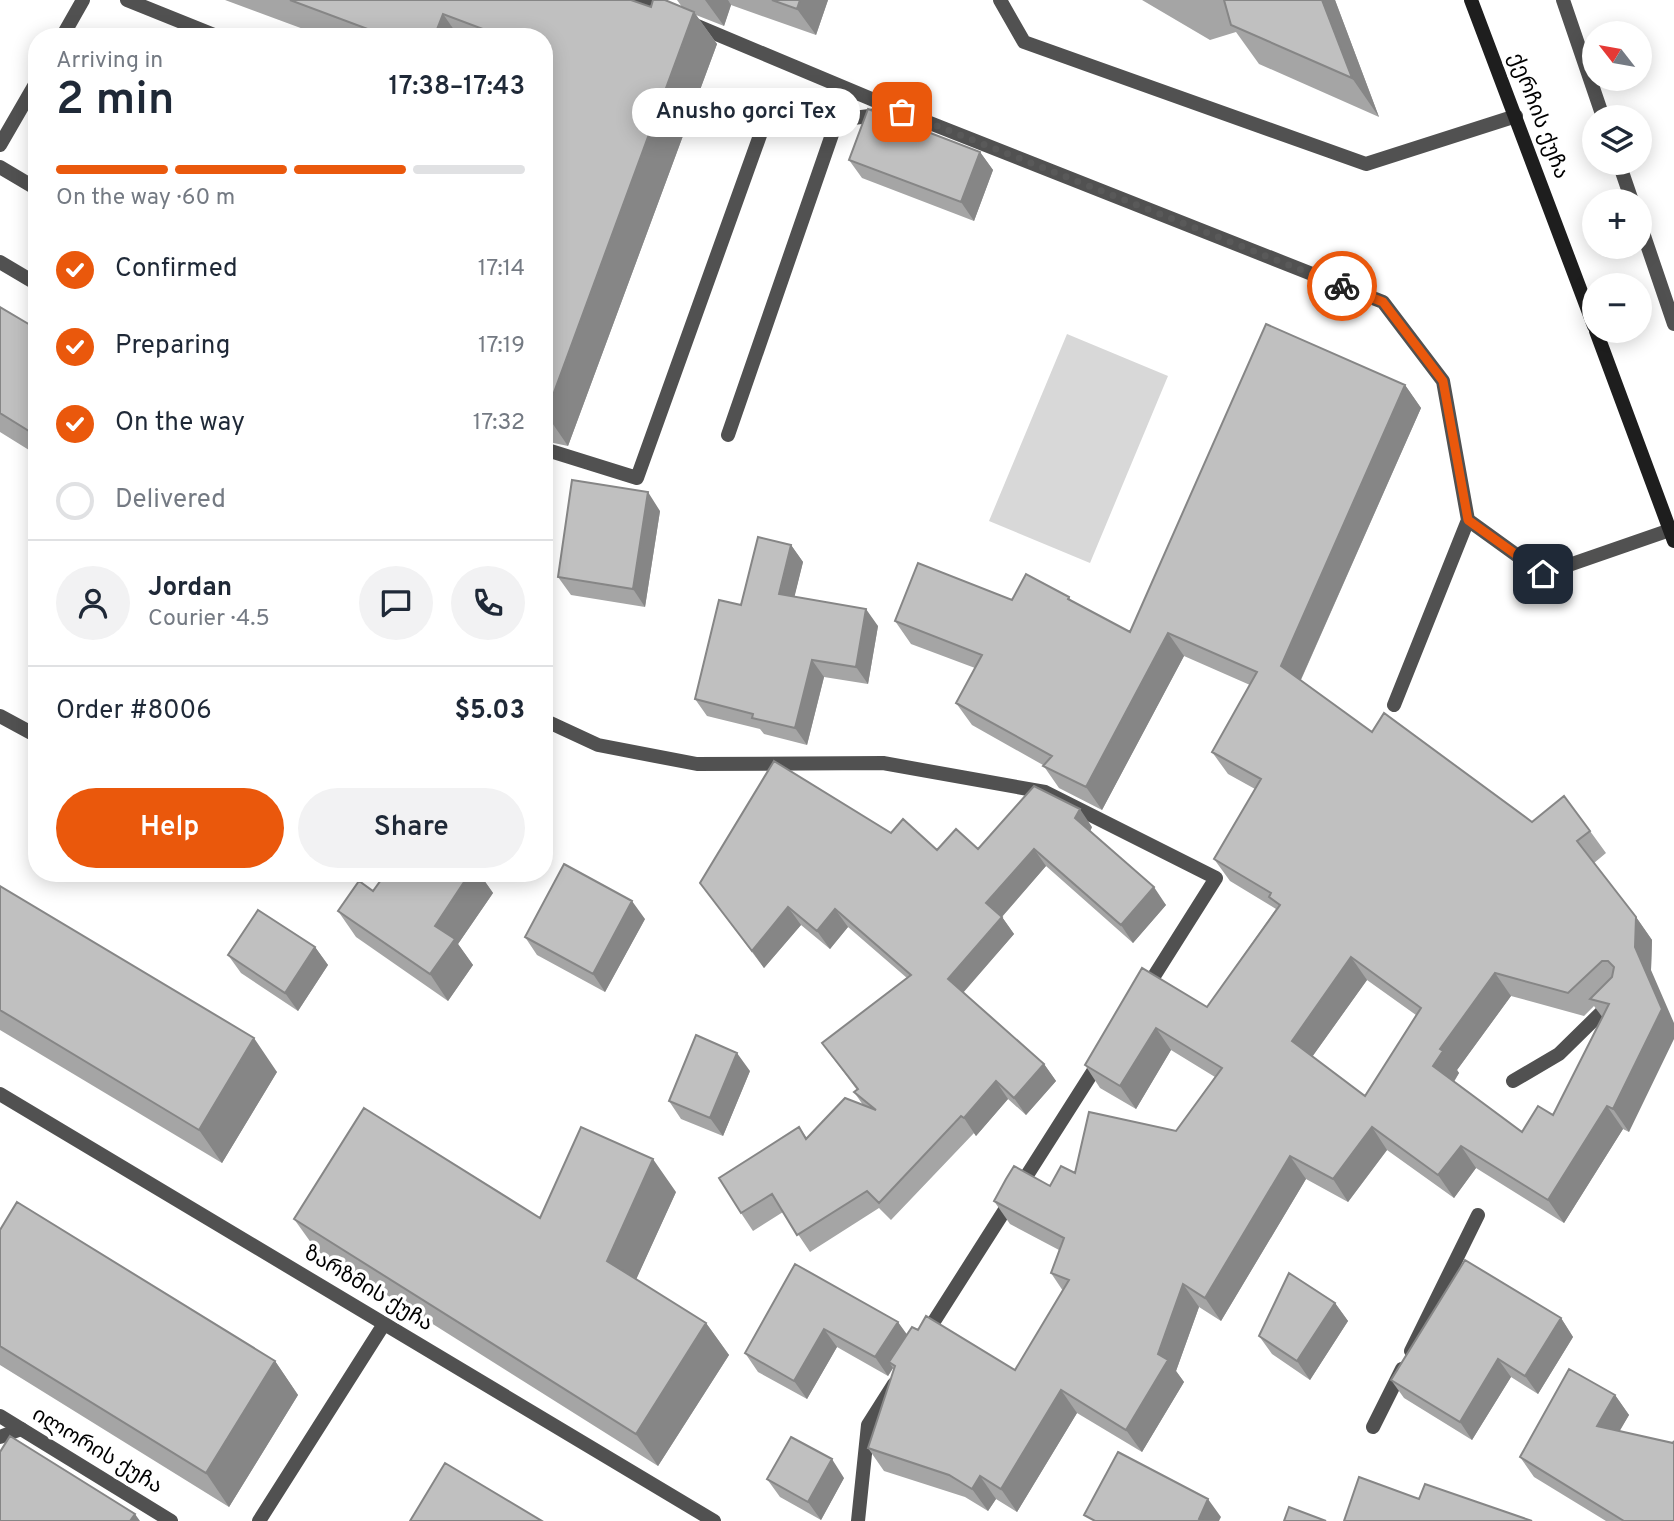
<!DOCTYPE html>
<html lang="en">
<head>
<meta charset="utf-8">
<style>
	body { margin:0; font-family:Overpass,"Noto Sans Georgian",sans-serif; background:#f2f2f3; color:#1f2937; height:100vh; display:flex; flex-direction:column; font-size:26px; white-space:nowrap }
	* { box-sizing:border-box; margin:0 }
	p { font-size:23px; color:#747a83 }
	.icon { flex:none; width:38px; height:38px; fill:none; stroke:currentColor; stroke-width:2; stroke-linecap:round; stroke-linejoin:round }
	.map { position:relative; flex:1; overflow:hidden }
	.drawer { position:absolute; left:28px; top:28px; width:525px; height:854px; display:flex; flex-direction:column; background:#fff; border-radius:28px; box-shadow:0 4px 18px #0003 }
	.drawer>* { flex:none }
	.needle { width:46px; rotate:301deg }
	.tools { position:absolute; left:1582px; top:21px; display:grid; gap:14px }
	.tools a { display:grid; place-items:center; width:70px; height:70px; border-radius:50%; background:#fff; box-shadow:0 4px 18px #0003; font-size:35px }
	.pin { position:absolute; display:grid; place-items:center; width:60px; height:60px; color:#fff; margin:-30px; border-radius:14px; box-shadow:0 4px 10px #0006 }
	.courier { position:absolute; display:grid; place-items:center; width:70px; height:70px; margin:-35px; border:5px solid #ea580c; border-radius:50%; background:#fff; color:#222; box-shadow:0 2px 9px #0007 }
	.bubble { position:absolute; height:49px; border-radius:24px; background:#fff; box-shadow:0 4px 18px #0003; font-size:23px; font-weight:600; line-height:49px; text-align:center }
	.head em { font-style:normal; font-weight:600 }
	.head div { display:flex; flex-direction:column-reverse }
	.head { display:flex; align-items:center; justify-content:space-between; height:119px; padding:0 28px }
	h1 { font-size:46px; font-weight:600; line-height:52px }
	.bar { display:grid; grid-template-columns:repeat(4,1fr); gap:10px 7px; align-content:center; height:84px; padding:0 28px }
	.bar i { height:9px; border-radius:5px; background:#e0e1e3 }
	.bar .active { background:#ea580c }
	.bar p { grid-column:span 4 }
	.line { display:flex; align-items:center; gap:18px; padding:0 28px; border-top:2px solid #e0e1e3 }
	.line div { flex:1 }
	.round { display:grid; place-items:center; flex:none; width:74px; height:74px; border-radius:37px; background:#f2f2f3 }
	ol { padding:0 28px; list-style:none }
	li { display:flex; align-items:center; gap:21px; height:77px }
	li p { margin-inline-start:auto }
	li .icon { padding:7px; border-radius:50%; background:#ea580c; color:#fff; stroke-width:4 }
	li:last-child { color:#747a83 }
	li i { width:38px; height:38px; border:4px solid #e0e1e3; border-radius:50% }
	.button { display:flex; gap:14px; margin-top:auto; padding:14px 28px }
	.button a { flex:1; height:80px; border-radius:42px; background:#ea580c; color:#fff; font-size:28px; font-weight:600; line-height:80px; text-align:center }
	.button a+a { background:#f2f2f3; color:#1f2937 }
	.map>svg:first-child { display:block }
	.green { fill:#d8d8d8 }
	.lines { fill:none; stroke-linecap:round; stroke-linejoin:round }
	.service { stroke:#515151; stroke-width:14 }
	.minor { stroke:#515151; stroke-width:14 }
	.secondary { stroke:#1e1e1e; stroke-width:14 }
	.wall { fill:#a5a5a5; fill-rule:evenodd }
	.shaded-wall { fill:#868686 }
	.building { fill:#c0c0c0; stroke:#868686; stroke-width:2; fill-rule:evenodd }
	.done { stroke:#595959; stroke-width:7; stroke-dasharray:0 12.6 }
	.route { stroke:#ea580c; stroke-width:9 }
	.labels { text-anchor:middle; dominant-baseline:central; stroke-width:7; stroke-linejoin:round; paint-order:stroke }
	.street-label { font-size:21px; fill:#000; stroke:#fff }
</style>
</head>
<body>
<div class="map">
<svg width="1674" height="1521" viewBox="0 0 1674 1521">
	<rect width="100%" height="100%" fill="#fff"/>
	<!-- green -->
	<path class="green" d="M1067,334l101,42 -78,187 -101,-42z"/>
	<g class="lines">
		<!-- service -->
		<path class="service" d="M127,0l92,37
			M636,0l32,13
			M1000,0l24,42 342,122 150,-48
			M1563,0l40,117
			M690,23l210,88
			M62,37l21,-37
			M0,145l37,-64
			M1619,163l13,38
			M0,167l37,22
			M1640,224l34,100
			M0,262l37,22
			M728,435l109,-315 65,-8 481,190 60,79 25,139 75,54 127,-44
			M544,449l93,29 131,-365
			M1394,705l74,-185
			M1513,1081l46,-27 53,-52
			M1411,1351l67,-136
			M1373,1427l29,-58
			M0,1437l21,-8"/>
		<!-- minor -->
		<path class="minor" d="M0,716l37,20
			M544,720l54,25 99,19 186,-1 162,29 171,86 -72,114
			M0,1094l714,427
			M924,1337l177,-278
			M0,1416l171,105
			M259,1521l125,-197
			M858,1521l10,-96 26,-41"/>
		<!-- secondary -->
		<path class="secondary" d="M1471,0l123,326
			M1596,331l78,210"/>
	</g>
	<!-- wall -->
	<path class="wall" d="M225,0h406l20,7h31l-5,-7h151l-12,35 -85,-30 -7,21 -28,-11 21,29 -149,402 -24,-5v-404h-219z
		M1142,0h193l44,117 -120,-53 -23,-32 -26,8z
		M980,152l13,18 -19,51 -112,-43 -13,-18z
		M0,307l37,22v126l-37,-23z
		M1405,385l16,23 -120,272 71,52 160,90 58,9 16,22 -12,10 42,54 16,23 -1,30 -22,162 -6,-3 -59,94 -88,-55 -22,30 -67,-48 -39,52 -42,-23 -85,142 -22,-14 -23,64 8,11 -42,70 -65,-39 -60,99 -21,-13 -8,12 -23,-14 -81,-26 -16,-23 26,-78 -1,-2 -5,8 -51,-29 -30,52 -49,-27 -13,-19 50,-89 112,70 11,-4 97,40 48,-79 -12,-18 8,-23 -49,-26 -16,-23 56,-15 25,-13 101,-42 39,-54 -44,-27 -35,59 -36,-21 -15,-23 57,-97 65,39 69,-98 -46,-28 -16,-22 41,-70 -27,-15 -16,-22 38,-67 -66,-29 -82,154 -43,-22 -16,-23 -71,-40 -16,-22 19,-35 -64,-24 -16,-23 117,-21 57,-3 2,4 59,31zM1367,980l49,35 -51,81 -53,-39zM1511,996l73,20 10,-10 9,12 -50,97 -31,17 -68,-50 5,-9 -2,-3z
		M660,511l-15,96 -74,-12 -13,-18z
		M791,545l12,17 -9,35 84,29 -10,58 -44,-7 -17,68 -43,-11 -4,-5 -53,-13 -12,-17 46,-94z
		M1092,827l-2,4 76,74 -33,38 -87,-77 -44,51 12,17 -51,59 81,71 12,17 -30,34 -18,-16 -32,37 -2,-3 -83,87 -12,-12 -69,44 -27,-40 -30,19 -12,-18 58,-86 8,11 56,-33 -9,-13 3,-2 -35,-47 85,-65 -59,-51 -18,22 -29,-24 -37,43 -64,-85 191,-50 46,17 41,-1z
		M386,873h93l14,20 -35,51 15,21 -25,36 -92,-64 -18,-26 35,-20z
		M0,886l277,186 -55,91 -222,-133z
		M645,919l-40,73 -68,-37 -12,-18z
		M315,947l13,18 -30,46 -57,-38 -13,-18z
		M750,1071l-27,65 -42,-17 -12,-18z
		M676,1192l-40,87 70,44 23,32 -71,111 -341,-215 -23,-32 246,-1z
		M0,1230l275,131 23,34 -69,112 -229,-142z
		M1335,1303l13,18 -38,59 -38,-26 -13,-18z
		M1561,1318l12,19 -35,57 -27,-17 -39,63 -68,-42 -13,-18z
		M1615,1395l14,20 -10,16 54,12 1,78h-68l-72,-44 -14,-20z
		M844,1478l-23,42 -41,-23 -13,-18z"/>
	<!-- shaded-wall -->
	<path class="shaded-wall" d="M705,0h23l3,5 -7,21z
		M800,0h28l-12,35 -19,-26z
		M1322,0h13l44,117 -27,-39z
		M694,12l23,32 -149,402 -22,-32z
		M443,14l16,23h-25z
		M980,152l13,18 -19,51 -13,-19z
		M1405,385l16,23 -124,280 -16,-22z
		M648,492l12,19 -15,96 -12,-18z
		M791,545l12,17 -12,49 -12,-17z
		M544,574l4,5 -4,18z
		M866,609l12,17 -10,58 -12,-17z
		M1168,633l16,23 -82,154 -16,-23z
		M812,660l12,17 -17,68 -12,-17z
		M1080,809l12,18 -4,9 -13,-18z
		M1034,849l12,17 -47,54 -13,-17z
		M470,873h9l14,20 -35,51 15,21 -25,36 -18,-27 5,-48z
		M1154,887l12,18 -33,38 -12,-18z
		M632,901l13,18 -40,73 -12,-18z
		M788,907l13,18 -37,43 -12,-17z
		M835,909l13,18 -18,22 -13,-18z
		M1002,917l12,17 -54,62 -12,-17z
		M1636,917l16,23 -1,30 23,53v16l-45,93 -16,-23 22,-162z
		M315,947l13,18 -30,46 -13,-18z
		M1351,957l16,23 -60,84 -15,-23z
		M1495,973l16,23 -54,74 2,3 -10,16 -16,-23 7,-17z
		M1156,1028l15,22 -35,59 -16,-23z
		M254,1038l23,34 -55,91 -23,-33z
		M737,1053l13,18 -27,65 -13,-18z
		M1044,1064l12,17 -30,34 -12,-17z
		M996,1081l12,18 -32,37 -12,-18z
		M1607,1106l16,23 -59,94 -16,-23z
		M1372,1127l15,23 -39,52 -15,-23z
		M1461,1146l15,22 -22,30 -16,-23z
		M1290,1156l16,23 -85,142 -16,-23z
		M653,1159l23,33 -46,101 -23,-32z
		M1183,1284l16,23 -23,64 8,11 -42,70 -16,-22 32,-76z
		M1335,1303l13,18 -38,59 -13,-19z
		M1561,1318l12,19 -35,57 -13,-18z
		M898,1322l13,18 -22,22 4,6 -5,8 -13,-19z
		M706,1323l23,32 -71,111 -22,-32z
		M824,1329l13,18 -30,52 -13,-18z
		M1498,1359l13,18 -39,63 -12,-18z
		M275,1361l23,34 -69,112 -23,-34z
		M1061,1390l16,23 -60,99 -16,-23z
		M1615,1395l14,20 -18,31 -14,-20z
		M832,1459l12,19 -23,42 -13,-18z
		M980,1476l16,23 -8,12 -16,-22z
		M1208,1499l13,18 -2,4h-18l-2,-2z
		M135,1514l5,7h-10z"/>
	<!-- building -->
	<path class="building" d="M290,0h341l20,7 2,-7h12l29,12 -148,402h-2v-377h-40l-61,-23 -9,23h-45z
		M772,0h28l-3,9z
		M1224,0h98l30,78 -121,-53z
		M868,109l112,43 -19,50 -112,-42z
		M0,307l37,22v107l-37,-23z
		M1266,324l139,61 -124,281 91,66 12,-19 148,109 32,-26 26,35 -13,10 59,76 -1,30 27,62 -49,100 -6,-3 -59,94 -87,-54 -23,29 -66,-48 -39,52 -43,-23 -85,142 -22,-14 -25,70 10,6 -42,70 -65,-40 -60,99 -21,-13 -8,13 -23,-14 -81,-27 27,-82 -6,-4 23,-35 6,3 8,-14 89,54 54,-90 -18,-7 13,-35 -70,-37 12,-22 8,-13 36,20 11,-20 14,7 14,-61 87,19 46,-63 -66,-40 -36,58 -35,-21 57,-97 65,39 73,-102 -11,-8 2,-4 -57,-34 47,-80 -49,-27 45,-80 -89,-39 -82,154 -43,-21 9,-10 -96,-53 26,-48 -87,-34 23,-58 94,37 14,-26 43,23 -1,2 62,33zM1351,957l70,51 -56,88 -73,-55zM1602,961h6l6,6 -2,10 -22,22 19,5 -56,111 -15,-9 -16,26 -89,-66 10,-15 -3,-2 55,-76 73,20z
		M572,480l76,12 -15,97 -75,-12z
		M758,537l33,8 -12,49 87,15 -10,58 -44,-7 -17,68 -43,-10 1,-4 -58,-15 24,-99 22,5z
		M774,761l117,72 12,-14 34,31 19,-21 22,20 56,-63 46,23 -5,9 79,69 -33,38 -87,-76 -48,54 16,14 -54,62 96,85 -30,34 -18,-17 -32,37 -3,-2 -82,87 -12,-12 -70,44 -25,-41 -31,19 -22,-35 80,-51 7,12 39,-41 31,12 -22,-18 4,-3 -36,-46 89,-68 -76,-66 -18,22 -29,-24 -36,44 -52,-68z
		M564,864l68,37 -39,73 -68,-37z
		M386,873h84l-35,53 20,13 -25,35 -92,-63 21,-30 14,10z
		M0,886l254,152 -55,92 -199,-120z
		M258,910l57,37 -30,46 -57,-38z
		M696,1035l41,18 -27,65 -41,-17z
		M364,1108l176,110 41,-91 72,32 -46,102 99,62 -70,111 -342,-215z
		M17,1202l258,159 -69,112 -206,-127v-116z
		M1465,1260l96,58 -36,58 -27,-17 -38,63 -69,-42z
		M795,1264l103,58 -23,35 -51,-28 -30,52 -49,-28z
		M1289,1273l46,30 -38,58 -38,-25z
		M1569,1369l46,26 -18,31 76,17 1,-2v80h-50l-104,-64z
		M10,1436l125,78 -5,7h-130v-69z
		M791,1437l41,22 -24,43 -41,-23z
		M1118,1452l90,47 -9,20 5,2h-109l-11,-6z
		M445,1463l97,58h-132z
		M1359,1477l60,22 6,-15 107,37h-188z
		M1289,1507l37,14h-42z"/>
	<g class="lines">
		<!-- done -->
		<path class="done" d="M902,112l440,174"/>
		<!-- route -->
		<path class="route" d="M1342,286l41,16 60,79 25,139 75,54"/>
	</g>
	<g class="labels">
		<!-- street labels -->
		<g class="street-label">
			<text transform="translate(1538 116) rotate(69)">ქერჩის ქუჩა</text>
			<text transform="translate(368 1289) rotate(31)">ზარზმის ქუჩა</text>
			<text transform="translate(97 1451) rotate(31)">ილორის ქუჩა</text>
		</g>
	</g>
</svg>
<div class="tools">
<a><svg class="needle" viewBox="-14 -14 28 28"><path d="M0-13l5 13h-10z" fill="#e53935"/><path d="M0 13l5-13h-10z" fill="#747a83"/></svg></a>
<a><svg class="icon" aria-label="layers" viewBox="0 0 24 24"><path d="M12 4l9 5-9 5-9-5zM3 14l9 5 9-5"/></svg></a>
<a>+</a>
<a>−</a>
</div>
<div class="pin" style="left:902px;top:112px;background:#ea580c"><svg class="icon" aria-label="bag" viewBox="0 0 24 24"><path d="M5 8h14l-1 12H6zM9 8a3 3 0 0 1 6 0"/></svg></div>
<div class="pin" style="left:1543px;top:574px;background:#1f2937"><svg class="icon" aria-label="home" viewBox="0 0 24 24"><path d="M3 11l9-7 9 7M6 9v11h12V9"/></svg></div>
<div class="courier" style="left:1342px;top:286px"><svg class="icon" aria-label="bike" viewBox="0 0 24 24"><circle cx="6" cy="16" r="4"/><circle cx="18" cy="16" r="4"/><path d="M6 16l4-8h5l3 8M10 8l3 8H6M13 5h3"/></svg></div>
<div class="bubble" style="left:632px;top:88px;width:228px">Anusho gorci Tex</div>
<section class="drawer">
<div class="head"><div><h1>2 min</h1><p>Arriving in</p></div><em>17:38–17:43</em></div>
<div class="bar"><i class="active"></i><i class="active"></i><i class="active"></i><i></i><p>On the way · 60 m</p></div>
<ol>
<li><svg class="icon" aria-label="check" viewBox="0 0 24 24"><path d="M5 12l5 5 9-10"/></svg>Confirmed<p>17:14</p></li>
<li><svg class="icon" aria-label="check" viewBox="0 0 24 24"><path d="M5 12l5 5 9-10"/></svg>Preparing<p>17:19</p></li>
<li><svg class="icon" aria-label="check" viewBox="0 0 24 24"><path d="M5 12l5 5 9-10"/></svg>On the way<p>17:32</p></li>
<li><i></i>Delivered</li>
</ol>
<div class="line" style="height:126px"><a class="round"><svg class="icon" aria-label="person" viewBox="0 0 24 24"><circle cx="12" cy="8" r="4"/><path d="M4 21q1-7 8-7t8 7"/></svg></a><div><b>Jordan</b><p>Courier · 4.5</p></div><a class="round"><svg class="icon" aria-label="chat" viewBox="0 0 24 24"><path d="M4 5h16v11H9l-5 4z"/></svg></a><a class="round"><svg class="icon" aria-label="phone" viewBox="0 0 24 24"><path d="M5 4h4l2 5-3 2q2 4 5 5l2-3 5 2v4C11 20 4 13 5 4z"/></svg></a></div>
<div class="line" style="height:91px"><div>Order #8006</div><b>$5.03</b></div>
<div class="button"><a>Help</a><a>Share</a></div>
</section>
</div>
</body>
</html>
